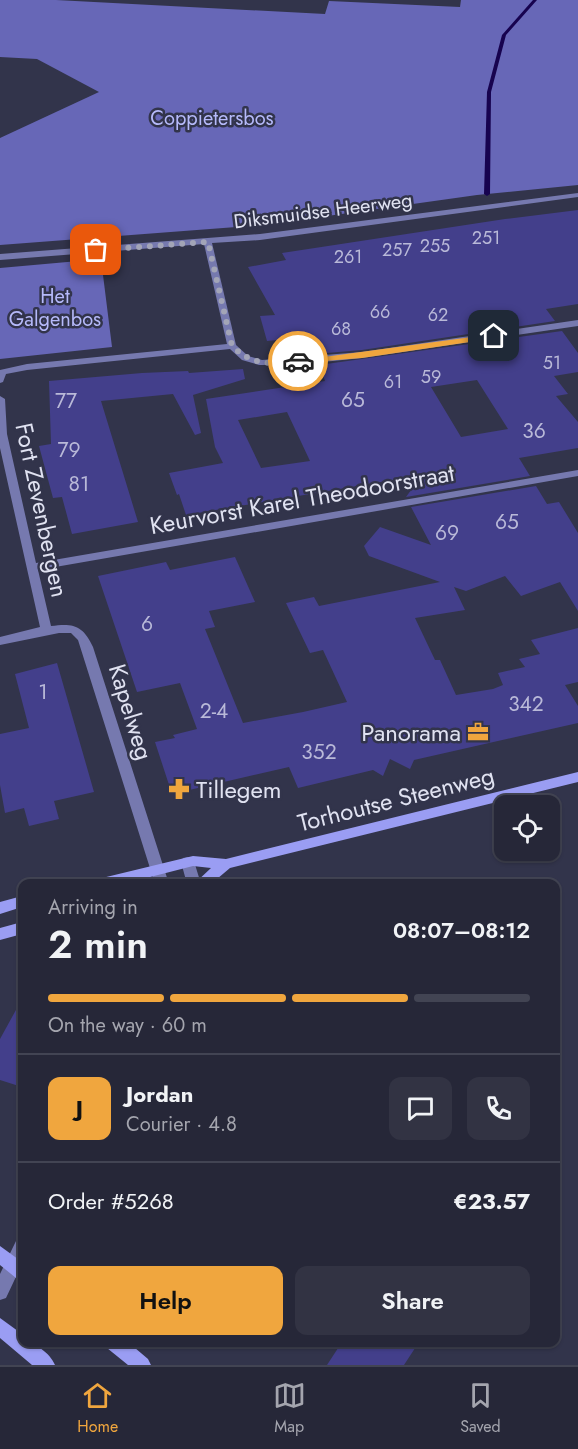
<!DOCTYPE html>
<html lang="en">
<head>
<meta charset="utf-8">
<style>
	body { margin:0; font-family:Jost,sans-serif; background:#323343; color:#f1f3f6; height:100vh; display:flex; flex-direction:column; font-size:22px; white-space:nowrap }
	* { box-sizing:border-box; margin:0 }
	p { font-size:20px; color:#a4a5ae }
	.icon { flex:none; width:33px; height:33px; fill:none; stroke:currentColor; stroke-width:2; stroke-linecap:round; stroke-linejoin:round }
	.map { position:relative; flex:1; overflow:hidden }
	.drawer { position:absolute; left:18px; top:879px; width:542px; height:468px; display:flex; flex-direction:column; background:#262738; border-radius:12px; box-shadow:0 2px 4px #0004,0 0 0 2px #424453 }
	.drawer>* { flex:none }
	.buttons { position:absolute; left:494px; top:795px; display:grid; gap:12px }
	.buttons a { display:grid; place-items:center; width:66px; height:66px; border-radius:12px; background:#262738; box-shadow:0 2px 4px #0004,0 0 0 2px #424453; font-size:30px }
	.pin { position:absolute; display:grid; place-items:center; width:51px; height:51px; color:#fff; margin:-26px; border-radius:12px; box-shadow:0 3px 9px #0006 }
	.courier { position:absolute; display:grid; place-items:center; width:60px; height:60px; margin:-30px; border:4px solid #f0a63e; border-radius:50%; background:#fff; color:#222; box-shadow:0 2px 8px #0007 }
	.head em { font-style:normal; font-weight:600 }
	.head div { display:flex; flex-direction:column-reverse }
	.head { display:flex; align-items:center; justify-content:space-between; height:102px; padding:0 30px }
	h1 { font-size:39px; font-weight:600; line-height:45px }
	.bar { display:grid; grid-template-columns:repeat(4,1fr); gap:9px 6px; align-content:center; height:72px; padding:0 30px }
	.bar i { height:8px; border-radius:4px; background:#424453 }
	.bar .on { background:#f0a63e }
	.bar p { grid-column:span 4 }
	.line { display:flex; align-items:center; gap:15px; padding:0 30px; border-top:2px solid #424453 }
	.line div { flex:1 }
	.round { display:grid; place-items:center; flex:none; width:63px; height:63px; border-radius:12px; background:#323343 }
	.button { display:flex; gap:12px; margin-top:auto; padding:12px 30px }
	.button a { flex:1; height:69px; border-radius:12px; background:#f0a63e; color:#111; font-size:24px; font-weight:600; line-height:69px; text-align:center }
	.button a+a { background:#323343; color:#f1f3f6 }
	.tabs { display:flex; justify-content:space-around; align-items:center; height:84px; border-top:2px solid #424453; background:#262738; font-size:16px; color:#a4a5ae }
	.tabs a { display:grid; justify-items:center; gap:3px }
	.tabs .on { color:#f0a63e }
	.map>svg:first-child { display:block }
	.forest { fill:#6767b7 }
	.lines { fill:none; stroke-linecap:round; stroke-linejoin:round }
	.stream { fill:#17034f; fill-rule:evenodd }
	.building { fill:#433f8b; fill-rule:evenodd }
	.street { fill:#7679af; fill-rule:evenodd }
	.secondary { fill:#9a9df3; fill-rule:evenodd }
	.route { fill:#f0a63e }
	.done { stroke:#a3a5b7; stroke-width:6; stroke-dasharray:0 10.8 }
	.labels { text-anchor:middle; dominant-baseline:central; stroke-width:5; stroke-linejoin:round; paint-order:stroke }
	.far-number-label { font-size:18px; fill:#b9b9d8 }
	.far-park-label { font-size:20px; fill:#b6bafb; stroke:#32344b }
	.far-street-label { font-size:20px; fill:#e0e2f1; stroke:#32344b }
	.number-label { font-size:21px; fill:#b9b9d8 }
	.street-label { font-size:24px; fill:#e0e2f1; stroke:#32344b }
	.poi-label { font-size:24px; fill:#e0e2f1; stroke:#32344b; text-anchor:end }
</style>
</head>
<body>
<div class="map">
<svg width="578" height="1365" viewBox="0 0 578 1365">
	<rect width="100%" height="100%" fill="#32344b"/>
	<!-- forest -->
	<path class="forest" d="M0,0h56l269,14 4,-13 131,6 1,-7h117v185l-101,10 -214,30 -263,20v-107l99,-46 -62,-33 -37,-2z
		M101,259l11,88 -112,12v-91z"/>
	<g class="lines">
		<!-- stream -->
		<path class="stream" d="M533,0h4l-31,35 -15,57 -1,102 -3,2 -3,-2 3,-102 15,-57z"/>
	</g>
	<!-- building -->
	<path class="building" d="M578,210v94l-32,5 9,12 -193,29 -47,4 -6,-17 -42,4 -7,-25 15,-1 -27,-48 38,-7 -4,-7 223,-34z
		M562,331l16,22v19l-24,4 14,18 -12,2 22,26v26l-59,10 11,18 -124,21 16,-22 -236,40 -7,-21 -2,1 -8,-22 54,-10 -8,-16 -9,-48 119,-18 -6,-16zM477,380l31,49 -47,8 -30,-50zM287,412l23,49 -49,7 -23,-48z
		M243,369l2,10 -52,16 8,38 -6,2 -22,-41 -72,7 37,121 -66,12 -10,-37 -9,1 -14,-52 12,-2 -2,-63 93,-8 46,-2 1,2z
		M536,486l11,18 12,-2 19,31v78l-18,-29 -39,14 -16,-20 -39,15 -12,-4 11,23 -50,8 20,42h5l16,35 37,-6 10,-4 -5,-12 27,-6 -6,-8 21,-5 -9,-14 47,-12v54l-13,3 13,21v17l-164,37 -4,9 -20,-10 -7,17 -10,-6 -75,18 -9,-21 -117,27 -17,-52 20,-4 -2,-3 24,-6 -17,-46 -43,9 -39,-116 68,-14 4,8 65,-13 20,45 -46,9 6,16 -10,2 38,94 60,-11 44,-10 -24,-52 -13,3 -24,-50 28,-6 5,9 121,-24 -71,-26 -5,-10 16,-19 51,18 -20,-38z
		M57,663l37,129 -40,9 5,18 -30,7 -5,-18 -19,5 -5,-28v-51l29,-6 -14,-54z
		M22,999v88l-22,-7v-41z
		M342,1342h77l-15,23h-77z"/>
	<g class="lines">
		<!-- street -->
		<path class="street" d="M578,193v4l-318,43 -48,3 24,102 12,11 14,4 100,-8 216,-32v6l-216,32 -69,7h-34l-17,-5 -12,-11 -203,21 -21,4 -3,8 -3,1v-13l27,-6 200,-20 -23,-100 -204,16v-6l260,-20z
			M0,396l5,3 2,35 29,129 542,-93v6l-540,94 13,56c22,-3 32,-1 42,21l76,237h-14l-77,-244 -7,-7h-12l-59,12v-8l40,-10 -40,-179z
			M188,857l5,1 8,26h-14l-6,-22 2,-4z
			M22,1239v25l-16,34 -6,2v-26l16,-33z"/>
		<!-- secondary -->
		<path class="secondary" d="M578,772v10l-348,86 -19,16h-17l17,-16 -18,-2 -70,18h-32l2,-4 5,-1 95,-23 33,3z
			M22,896v11l-22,7v-12z
			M22,922v12l-22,6v-12z
			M0,1246l22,16v18l-6,-2 -16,-13z
			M0,1318l22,16v8c13,0 28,11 33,23h-23l-32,-27z
			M105,1342h23l20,17 3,6h-23l-21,-17z"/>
	</g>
	<!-- route -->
	<path class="route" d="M494,334h3v4l-135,20 -64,5 -4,-2z"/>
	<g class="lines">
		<!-- done -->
		<path class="done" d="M96,250l112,-8 24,104c21,20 38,18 66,15"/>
	</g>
	<!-- icons -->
	<defs>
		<symbol id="office-bare" viewBox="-9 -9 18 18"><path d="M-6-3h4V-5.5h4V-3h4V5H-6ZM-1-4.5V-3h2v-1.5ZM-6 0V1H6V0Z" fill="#f0a63e" stroke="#32344b" stroke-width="2.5" paint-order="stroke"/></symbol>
		<symbol id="pharmacy-bare" viewBox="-9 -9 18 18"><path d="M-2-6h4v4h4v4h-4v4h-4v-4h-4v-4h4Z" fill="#f0a63e" stroke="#32344b" stroke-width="2.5" paint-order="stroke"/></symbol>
	</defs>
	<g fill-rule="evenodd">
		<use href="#office-bare" x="463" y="717" width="30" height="30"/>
		<use href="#pharmacy-bare" x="164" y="774" width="30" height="30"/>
	</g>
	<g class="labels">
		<!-- far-number labels -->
		<g class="far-number-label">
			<text x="486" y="238">251</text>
			<text x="435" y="246">255</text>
			<text x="397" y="250">257</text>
			<text x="348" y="257">261</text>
			<text x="380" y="312">66</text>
			<text x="438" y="315">62</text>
			<text x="341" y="329">68</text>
			<text x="552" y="363">51</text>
			<text x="431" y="377">59</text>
			<text x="393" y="382">61</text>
		</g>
		<!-- far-park labels -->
		<g class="far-park-label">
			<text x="212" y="118">Coppietersbos</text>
			<text x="55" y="296">Het<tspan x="55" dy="23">Galgenbos</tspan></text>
		</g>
		<!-- far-street labels -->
		<g class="far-street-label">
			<text transform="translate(323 211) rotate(-7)">Diksmuidse Heerweg</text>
		</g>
		<!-- number labels -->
		<g class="number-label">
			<text x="353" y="400">65</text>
			<text x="66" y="401">77</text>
			<text x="534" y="431">36</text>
			<text x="69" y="450">79</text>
			<text x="79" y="484">81</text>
			<text x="507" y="522">65</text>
			<text x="447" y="533">69</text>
			<text x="147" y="624">6</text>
			<text x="43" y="692">1</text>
			<text x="526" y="704">342</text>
			<text x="214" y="711">2-4</text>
			<text x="319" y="752">352</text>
		</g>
		<!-- street labels -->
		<g class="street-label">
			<text transform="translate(302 499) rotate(-10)">Keurvorst Karel Theodoorstraat</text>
			<text transform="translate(42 510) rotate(78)">Fort Zevenbergen</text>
			<text transform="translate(131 712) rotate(73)">Kapelweg</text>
			<text transform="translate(396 799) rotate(-14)">Torhoutse Steenweg</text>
		</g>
		<!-- poi labels -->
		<g class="poi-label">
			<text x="461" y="732">Panorama</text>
			<text x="196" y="789" text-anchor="start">Tillegem</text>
		</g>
	</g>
</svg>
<div class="buttons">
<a><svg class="icon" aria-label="locate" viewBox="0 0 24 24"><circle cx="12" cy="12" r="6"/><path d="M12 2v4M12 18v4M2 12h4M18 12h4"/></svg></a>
</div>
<div class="pin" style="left:96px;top:250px;background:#ea580c"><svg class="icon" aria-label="bag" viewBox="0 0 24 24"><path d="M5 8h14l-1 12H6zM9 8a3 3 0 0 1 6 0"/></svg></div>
<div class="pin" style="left:494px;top:336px;background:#1f2937"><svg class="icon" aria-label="home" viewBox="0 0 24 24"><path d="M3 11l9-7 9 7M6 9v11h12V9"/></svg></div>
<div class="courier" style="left:298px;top:361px"><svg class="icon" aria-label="car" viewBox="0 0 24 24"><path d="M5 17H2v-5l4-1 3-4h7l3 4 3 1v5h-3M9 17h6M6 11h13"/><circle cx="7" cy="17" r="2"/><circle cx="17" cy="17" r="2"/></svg></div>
<section class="drawer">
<div class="head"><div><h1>2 min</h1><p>Arriving in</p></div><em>08:07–08:12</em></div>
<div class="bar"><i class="on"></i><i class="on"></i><i class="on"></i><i></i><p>On the way · 60 m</p></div>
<div class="line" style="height:108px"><b class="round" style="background:#f0a63e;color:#111">J</b><div><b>Jordan</b><p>Courier · 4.8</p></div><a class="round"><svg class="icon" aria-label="chat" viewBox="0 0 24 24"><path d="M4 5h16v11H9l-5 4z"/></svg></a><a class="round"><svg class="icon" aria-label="phone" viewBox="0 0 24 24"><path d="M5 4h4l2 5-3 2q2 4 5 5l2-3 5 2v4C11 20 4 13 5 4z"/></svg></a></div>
<div class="line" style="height:78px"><div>Order #5268</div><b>€23.57</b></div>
<div class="button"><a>Help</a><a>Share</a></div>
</section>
</div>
<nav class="tabs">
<a class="on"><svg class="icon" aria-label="home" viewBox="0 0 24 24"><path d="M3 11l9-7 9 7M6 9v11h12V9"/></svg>Home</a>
<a><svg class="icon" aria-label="map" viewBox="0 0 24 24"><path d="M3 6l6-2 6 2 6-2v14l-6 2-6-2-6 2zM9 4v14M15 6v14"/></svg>Map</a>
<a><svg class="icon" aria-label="saved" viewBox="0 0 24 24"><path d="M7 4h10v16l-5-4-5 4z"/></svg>Saved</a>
</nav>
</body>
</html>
